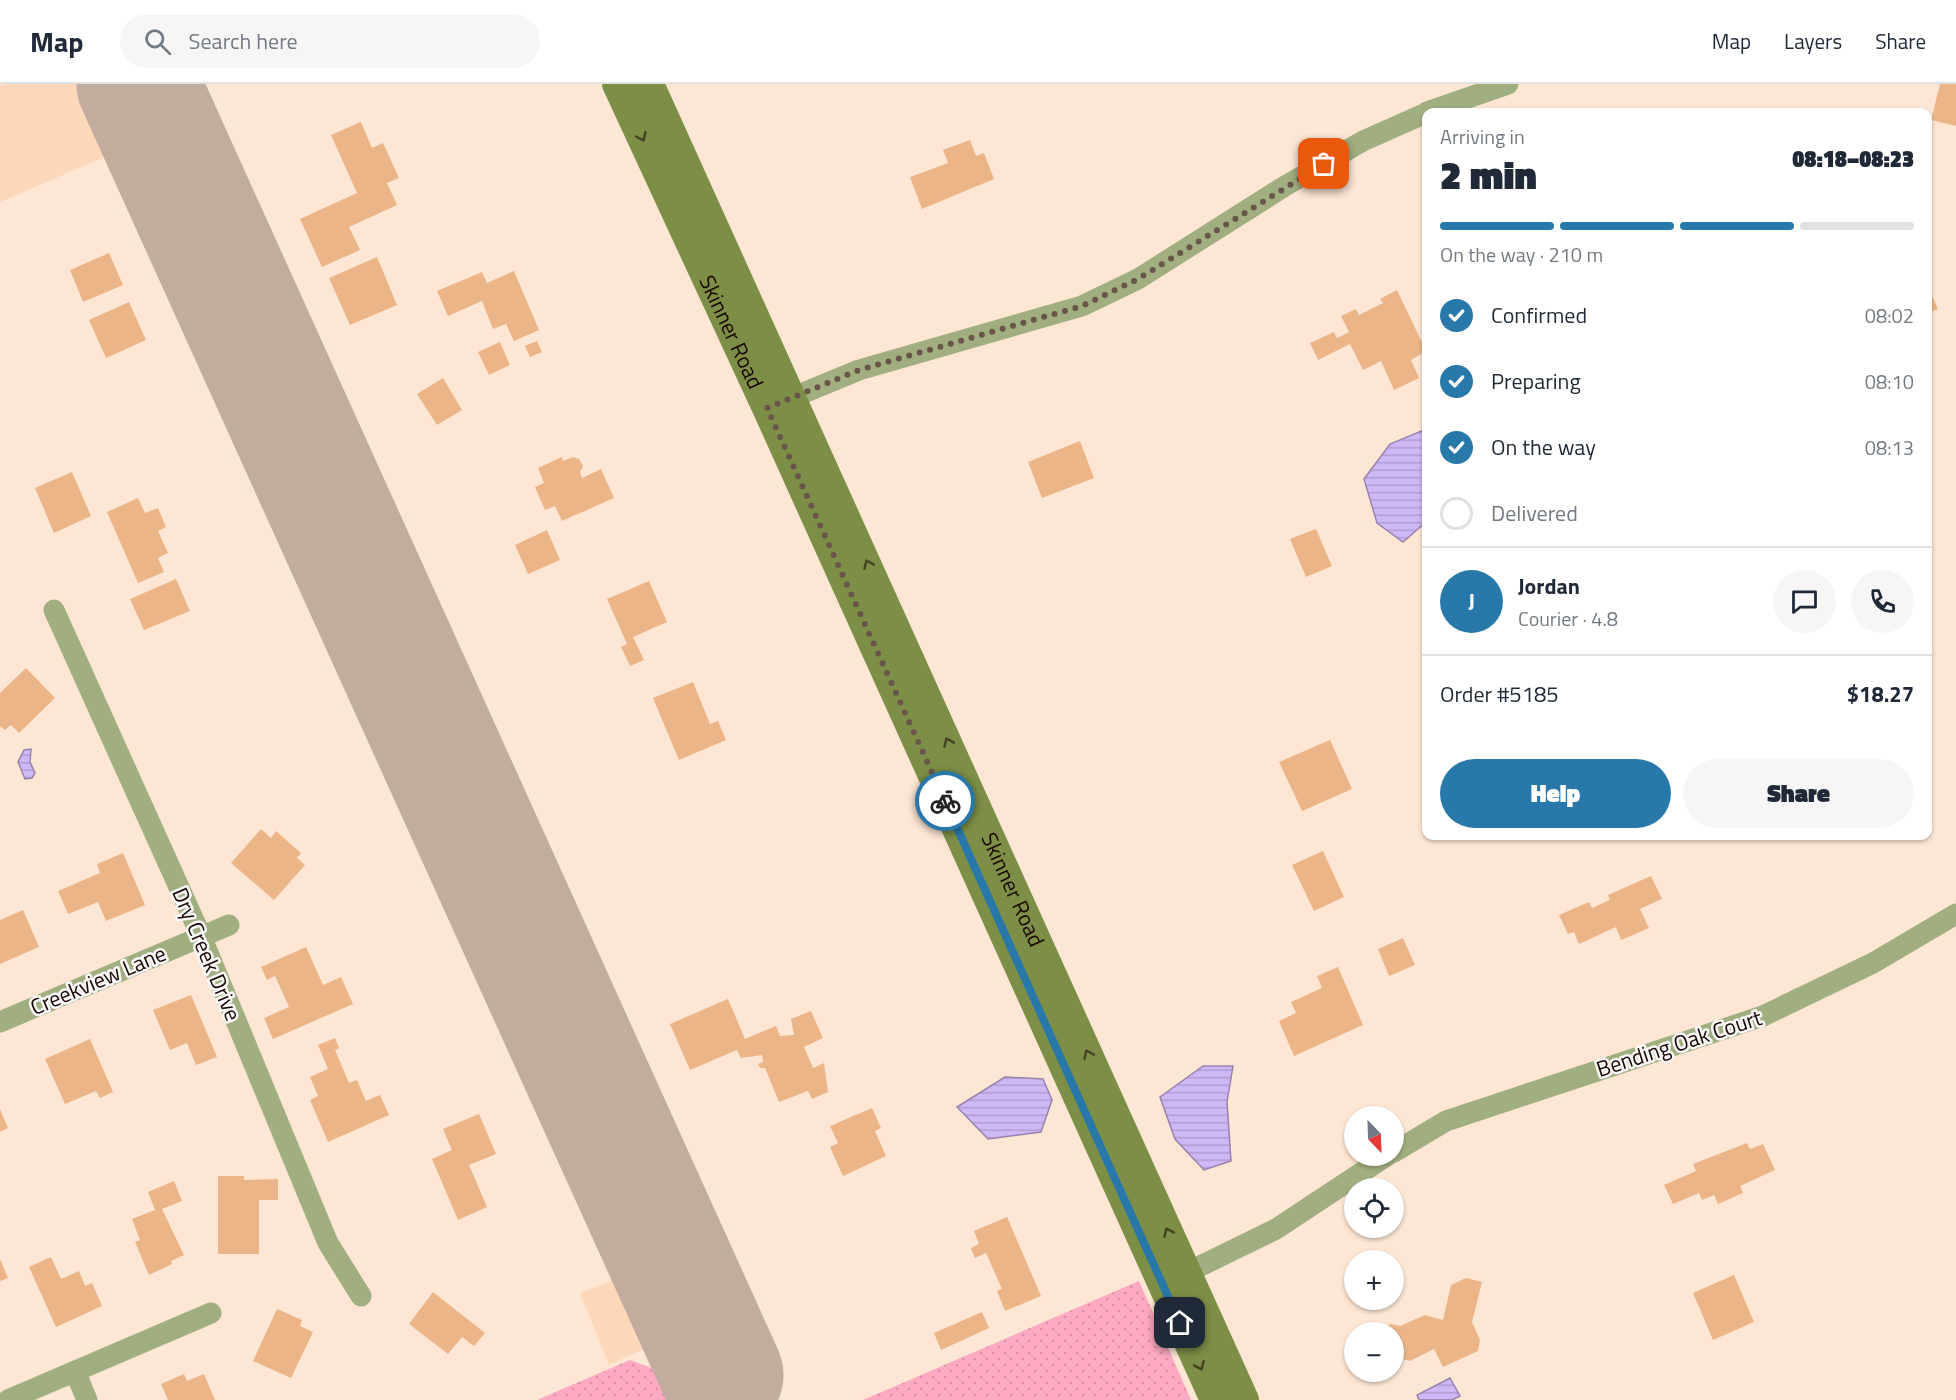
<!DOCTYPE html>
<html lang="en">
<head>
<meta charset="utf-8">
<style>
	body { margin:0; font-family:"Titillium Web",sans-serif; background:#f6f6f7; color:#1f2937; height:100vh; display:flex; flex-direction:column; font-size:22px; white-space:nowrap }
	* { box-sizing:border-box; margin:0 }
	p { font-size:20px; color:#747a83 }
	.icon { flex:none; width:33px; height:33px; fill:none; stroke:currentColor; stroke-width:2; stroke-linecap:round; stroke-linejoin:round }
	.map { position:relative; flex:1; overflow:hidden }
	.side { position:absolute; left:1422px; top:24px; width:510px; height:732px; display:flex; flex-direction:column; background:#fff; border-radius:12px; box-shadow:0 2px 4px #0004 }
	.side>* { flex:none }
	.needle { width:39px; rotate:157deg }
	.controls { position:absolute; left:1344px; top:1022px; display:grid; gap:12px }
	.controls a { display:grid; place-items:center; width:60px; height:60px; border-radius:50%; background:#fff; box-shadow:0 2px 4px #0004; font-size:30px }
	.pin { position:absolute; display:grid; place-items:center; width:51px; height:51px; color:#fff; margin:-26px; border-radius:12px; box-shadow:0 3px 9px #0006 }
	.courier { position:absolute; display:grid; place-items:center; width:60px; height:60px; margin:-30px; border:4px solid #2978aa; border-radius:50%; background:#fff; color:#222; box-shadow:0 2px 8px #0007 }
	.head em { font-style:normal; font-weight:800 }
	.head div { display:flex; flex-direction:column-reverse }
	.head { display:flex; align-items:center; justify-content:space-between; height:102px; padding:0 18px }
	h1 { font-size:39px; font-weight:800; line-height:45px }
	.bar { display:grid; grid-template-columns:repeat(4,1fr); gap:9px 6px; align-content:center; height:72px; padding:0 18px }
	.bar i { height:8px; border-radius:4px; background:#e0e1e3 }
	.bar .selected { background:#2978aa }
	.bar p { grid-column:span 4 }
	.line { display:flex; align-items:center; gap:15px; padding:0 18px; border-top:2px solid #e0e1e3 }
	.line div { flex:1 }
	.round { display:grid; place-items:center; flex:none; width:63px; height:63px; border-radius:32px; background:#f6f6f7 }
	ol { padding:0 18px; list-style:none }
	li { display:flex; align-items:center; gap:18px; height:66px }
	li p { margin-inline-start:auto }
	li .icon { padding:6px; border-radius:50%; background:#2978aa; color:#fff; stroke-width:4 }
	li:last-child { color:#747a83 }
	li i { width:33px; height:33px; border:3px solid #e0e1e3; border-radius:50% }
	.action { display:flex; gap:12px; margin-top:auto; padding:12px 18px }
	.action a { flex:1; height:69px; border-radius:36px; background:#2978aa; color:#fff; font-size:24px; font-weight:800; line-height:69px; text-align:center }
	.action a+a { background:#f6f6f7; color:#1f2937 }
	header { display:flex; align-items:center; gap:36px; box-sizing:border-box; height:84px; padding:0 30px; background:#fff; border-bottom:2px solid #e0e1e3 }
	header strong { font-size:28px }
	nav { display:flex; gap:33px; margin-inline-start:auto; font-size:21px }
	.search { width:420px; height:54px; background:#f6f6f7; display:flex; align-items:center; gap:15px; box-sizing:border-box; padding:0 21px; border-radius:33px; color:#747a83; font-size:22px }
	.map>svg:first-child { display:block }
	.built { fill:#fcd7b9 }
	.grass { fill:url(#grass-dots) }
	.water { fill:url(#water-rules); stroke:#9883ac; stroke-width:1.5 }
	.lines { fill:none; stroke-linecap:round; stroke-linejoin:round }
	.runway { stroke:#c2ac9e; stroke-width:123 }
	.building { fill:#ebb588 }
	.street { stroke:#a1ae7f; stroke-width:21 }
	.secondary { stroke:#7d8f46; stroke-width:30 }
	.oneway { stroke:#464420 }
	.done { stroke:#69554a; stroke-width:6; stroke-dasharray:0 10.8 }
	.route { stroke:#2978aa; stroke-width:8 }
	.labels { text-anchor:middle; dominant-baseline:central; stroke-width:5; stroke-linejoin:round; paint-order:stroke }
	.street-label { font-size:22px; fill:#190700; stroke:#f8f8f8 }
</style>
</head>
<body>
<header>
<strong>Map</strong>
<div class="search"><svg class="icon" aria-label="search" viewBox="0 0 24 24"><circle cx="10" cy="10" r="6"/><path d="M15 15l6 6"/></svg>Search here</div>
<nav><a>Map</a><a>Layers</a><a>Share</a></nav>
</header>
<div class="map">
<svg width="1956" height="1316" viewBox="0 0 1956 1316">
	<defs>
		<pattern id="grass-dots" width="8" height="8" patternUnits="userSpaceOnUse" patternTransform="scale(1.5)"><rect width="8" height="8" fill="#ffa9c2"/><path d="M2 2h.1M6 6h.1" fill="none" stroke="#da90a5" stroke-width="1.8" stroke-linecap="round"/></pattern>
		<pattern id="water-rules" width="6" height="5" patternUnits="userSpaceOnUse" patternTransform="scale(1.5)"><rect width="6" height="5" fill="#ceb8f6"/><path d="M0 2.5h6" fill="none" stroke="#b09dd1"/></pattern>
	</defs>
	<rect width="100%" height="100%" fill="#fde6d4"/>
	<!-- built -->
	<path class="built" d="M4,0h167l581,1292 -61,24 -27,-60 -55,25 -29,-72 53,-21 -508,-1124 -125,54v-116z"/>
	<!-- grass -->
	<path class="grass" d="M1139,1197l52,119h-328z
		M630,1276l24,9 14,31h-131z"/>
	<!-- water -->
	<path class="water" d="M1426,345v93l-23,20 -26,-19 -13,-44 26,-35z
		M31,665l-1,13 5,11 -3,5 -7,1 -7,-17 6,-12z
		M1203,982h30l-6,36 4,59 -27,9 -29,-31 -15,-42z
		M1005,993l38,2 9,21 -11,32 -53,7 -31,-32z
		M1450,1294l10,18 -8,4h-33l-2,-5z"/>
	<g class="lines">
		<!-- runway -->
		<path class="runway" d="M138,0l584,1291"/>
	</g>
	<!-- building -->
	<path class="building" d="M1940,0h16v42l-25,-6z
		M361,38l11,26 11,-5 16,35 -12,5 10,22 -48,22 11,23 -38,17 -22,-48 57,-26 -26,-58z
		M970,56l6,16 8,-3 10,26 -72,30 -12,-32 38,-14 -5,-13z
		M109,169l14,32 -40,17 -13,-32z
		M377,173l20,48 -47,20 -21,-47z
		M514,187l25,59 -25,11 -8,-17 -13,5 -11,-28 -34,15 -11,-25 45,-19 5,11z
		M1928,202l10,23 -10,4z
		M1397,206l29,61 -15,9 8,18 -25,12 -13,-29 -18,9 -13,-26 -32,16 -8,-17 24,-11 3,6 12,-6 -8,-16 15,-7 3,6 24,-12 -3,-4z
		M129,218l17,38 -40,18 -17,-38z
		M537,257l5,11 -12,5 -5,-11z
		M500,258l10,23 -21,10 -11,-23z
		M443,294l19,32 -25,15 -20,-31z
		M1080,357l14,37 -52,20 -14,-36z
		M562,373l1,4 10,-4 6,2 4,7 -3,6 2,6 19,-9 13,29 -52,23 -7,-15 -10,4 -10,-23 9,-4 -6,-15z
		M72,388l19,44 -37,17 -19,-45z
		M138,414l7,15 13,-5 8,19 -8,4 10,22 -10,5 6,14 -26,11 -31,-71z
		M1316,445l16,37 -26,11 -16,-38z
		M547,446l13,30 -32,14 -13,-29z
		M176,495l14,32 -46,19 -14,-31z
		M649,497l18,41 -34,15 11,23 -14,6 -9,-19 6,-3 -20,-45z
		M26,584l29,30 -36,35 -8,-8 -6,5 -5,-4v-33z
		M693,598l17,42 8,-3 8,19 -47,20 -26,-62z
		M1330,656l22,49 -50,22 -23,-49z
		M261,745l10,9 5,-7 25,22 -4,5 8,7 -31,35 -43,-37z
		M1323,767l21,46 -30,14 -22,-46z
		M123,769l22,52 -39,16 -8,-19 -30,12 -10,-23 42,-18 -3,-9z
		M1651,792l11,23 -22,10 9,19 -28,12 -5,-13 -37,17 -5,-12 -6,2 -9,-19 30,-13 3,6 18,-8 -2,-5z
		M23,826l16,37 -39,17v-44z
		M1403,854l12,27 -26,11 -11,-27z
		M306,863l17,38 18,-8 12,27 -80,35 -9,-21 25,-11 -14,-31 -8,4 -6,-13z
		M1338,883l25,58 -69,31 -15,-35 17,-8 -5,-11 31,-14 -5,-12z
		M191,911l26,62 -21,8 -9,-22 -17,7 -17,-40z
		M728,915l17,40 31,-13 4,10 14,-1 -3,-16 20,-8 12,27 -19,9 9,21 11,-5 4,29 -16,7 -4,-8 -29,11 -14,-34h-5l-2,-4 5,-2 -1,-7 -21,3 -4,-8 -47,20 -20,-46z
		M335,954l4,10 -4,2 14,33 8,-3 9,21 14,-6 9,20 -61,27 -18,-42 8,-4 -8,-19 18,-8 -10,-24z
		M90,955l23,53 -13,6 -4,-7 -31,13 -20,-45z
		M872,1024l9,20 -6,3 11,25 -43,20 -13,-29 8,-4 -8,-17z
		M0,1025l8,19 -8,4z
		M479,1030l17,40 -27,11 18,42 -29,13 -26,-61 20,-9 -9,-21z
		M1747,1059l3,6 13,-5 12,26 -35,16 3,7 -25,11 -4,-9 -12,5 -3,-7 -26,11 -9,-19 32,-14 -3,-7z
		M218,1092h26v4l34,-1v21h-19v54h-41z
		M174,1097l8,20 -20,8 22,46 -13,6 1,3 -23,11 -14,-33 5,-2 -8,-21 23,-9 -7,-18z
		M1007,1133l34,79 -36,15 -8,-20 5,-2 -16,-36 -11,5 -4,-10 8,-4 -5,-13z
		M51,1173l10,22 18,-8 6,15 7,-3 10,23 -46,21 -27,-60z
		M0,1175l8,19 -8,3z
		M1734,1191l20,47 -41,18 -20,-47z
		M1466,1194l16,4 -10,40 8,18 -2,11 -35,16 -9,-18 -24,12 -16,-4v-25h-11l-2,-3 10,-5 9,2 25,-11 18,5 8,-35z
		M433,1208l52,41 -11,13 -12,-9 -14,17 -39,-30z
		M277,1225l25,11 -2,6 13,6 -22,46 -38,-17z
		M982,1228l7,16 -48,22 -7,-17z
		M184,1290l3,7 17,-7 11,26h-47l-7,-16z"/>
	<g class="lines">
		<!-- street -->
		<path class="street" d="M1427,28l81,-28
			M779,319l80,-33 223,-64 56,-27 147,-93 78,-45 63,-28
			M54,526l147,326 127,307 33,53
			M0,938l229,-97
			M1394,1068l52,-31 317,-105 110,-53 83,-49
			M1176,1194l100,-49 112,-74
			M75,1287l12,29
			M8,1316l203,-87"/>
		<!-- secondary -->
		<g class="secondary">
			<path id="s1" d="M617,0l150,324 448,992"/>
			<path id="s2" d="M649,0l595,1316"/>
		</g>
	</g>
	<!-- one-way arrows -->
	<defs><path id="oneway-chevron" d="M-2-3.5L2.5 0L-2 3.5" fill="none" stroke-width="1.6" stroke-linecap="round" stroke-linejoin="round" transform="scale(1.5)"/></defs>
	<g class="oneway">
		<use href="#oneway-chevron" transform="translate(642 53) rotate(65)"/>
		<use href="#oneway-chevron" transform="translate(868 480) rotate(-114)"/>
		<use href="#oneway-chevron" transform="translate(948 658) rotate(-114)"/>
		<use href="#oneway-chevron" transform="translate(1088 970) rotate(-114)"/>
		<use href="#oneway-chevron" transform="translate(1168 1148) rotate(-114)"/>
		<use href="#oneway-chevron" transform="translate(1200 1282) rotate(66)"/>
	</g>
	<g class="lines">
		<!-- done -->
		<path class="done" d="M945,717l-178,-393 92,-38 223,-64 56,-27 186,-115"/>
		<!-- route -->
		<path class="route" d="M945,717l235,522"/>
	</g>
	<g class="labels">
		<!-- street labels -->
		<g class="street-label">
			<text stroke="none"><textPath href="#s1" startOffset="273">Skinner Road</textPath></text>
			<text stroke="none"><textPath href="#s2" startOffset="884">Skinner Road</textPath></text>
			<text transform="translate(207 870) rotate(67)">Dry Creek Drive</text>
			<text transform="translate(98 896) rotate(-23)">Creekview Lane</text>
			<text transform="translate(1679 959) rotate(-18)">Bending Oak Court</text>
		</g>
	</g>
</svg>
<div class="controls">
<a><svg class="needle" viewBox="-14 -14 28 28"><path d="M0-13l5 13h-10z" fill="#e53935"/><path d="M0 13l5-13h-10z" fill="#747a83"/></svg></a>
<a><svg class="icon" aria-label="locate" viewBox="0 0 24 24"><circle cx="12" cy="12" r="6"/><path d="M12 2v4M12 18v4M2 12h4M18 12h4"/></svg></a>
<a>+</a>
<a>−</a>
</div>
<div class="pin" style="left:1324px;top:80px;background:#ea580c"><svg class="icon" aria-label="bag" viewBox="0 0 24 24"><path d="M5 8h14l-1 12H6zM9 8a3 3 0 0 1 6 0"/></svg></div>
<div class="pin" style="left:1180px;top:1239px;background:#1f2937"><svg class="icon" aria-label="home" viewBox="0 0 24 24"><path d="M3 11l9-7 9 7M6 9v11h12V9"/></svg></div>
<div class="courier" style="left:945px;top:717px"><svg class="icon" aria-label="bike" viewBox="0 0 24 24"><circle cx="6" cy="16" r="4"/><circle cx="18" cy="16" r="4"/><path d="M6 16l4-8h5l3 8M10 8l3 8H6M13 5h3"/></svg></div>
<section class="side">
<div class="head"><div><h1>2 min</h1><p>Arriving in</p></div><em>08:18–08:23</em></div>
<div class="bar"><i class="selected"></i><i class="selected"></i><i class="selected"></i><i></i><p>On the way · 210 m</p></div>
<ol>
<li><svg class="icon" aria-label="check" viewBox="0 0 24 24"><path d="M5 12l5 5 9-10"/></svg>Confirmed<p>08:02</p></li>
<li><svg class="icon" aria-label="check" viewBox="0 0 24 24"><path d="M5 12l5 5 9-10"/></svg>Preparing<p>08:10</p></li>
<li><svg class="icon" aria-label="check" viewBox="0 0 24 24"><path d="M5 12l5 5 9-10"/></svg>On the way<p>08:13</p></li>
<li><i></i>Delivered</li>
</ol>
<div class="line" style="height:108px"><b class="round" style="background:#2978aa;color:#fff">J</b><div><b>Jordan</b><p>Courier · 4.8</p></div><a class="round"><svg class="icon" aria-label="chat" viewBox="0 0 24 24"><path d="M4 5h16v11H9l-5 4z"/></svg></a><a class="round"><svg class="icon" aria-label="phone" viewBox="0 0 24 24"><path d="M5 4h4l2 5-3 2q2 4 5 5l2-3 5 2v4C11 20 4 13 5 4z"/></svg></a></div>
<div class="line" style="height:78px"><div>Order #5185</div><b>$18.27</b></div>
<div class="action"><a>Help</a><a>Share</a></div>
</section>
</div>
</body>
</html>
